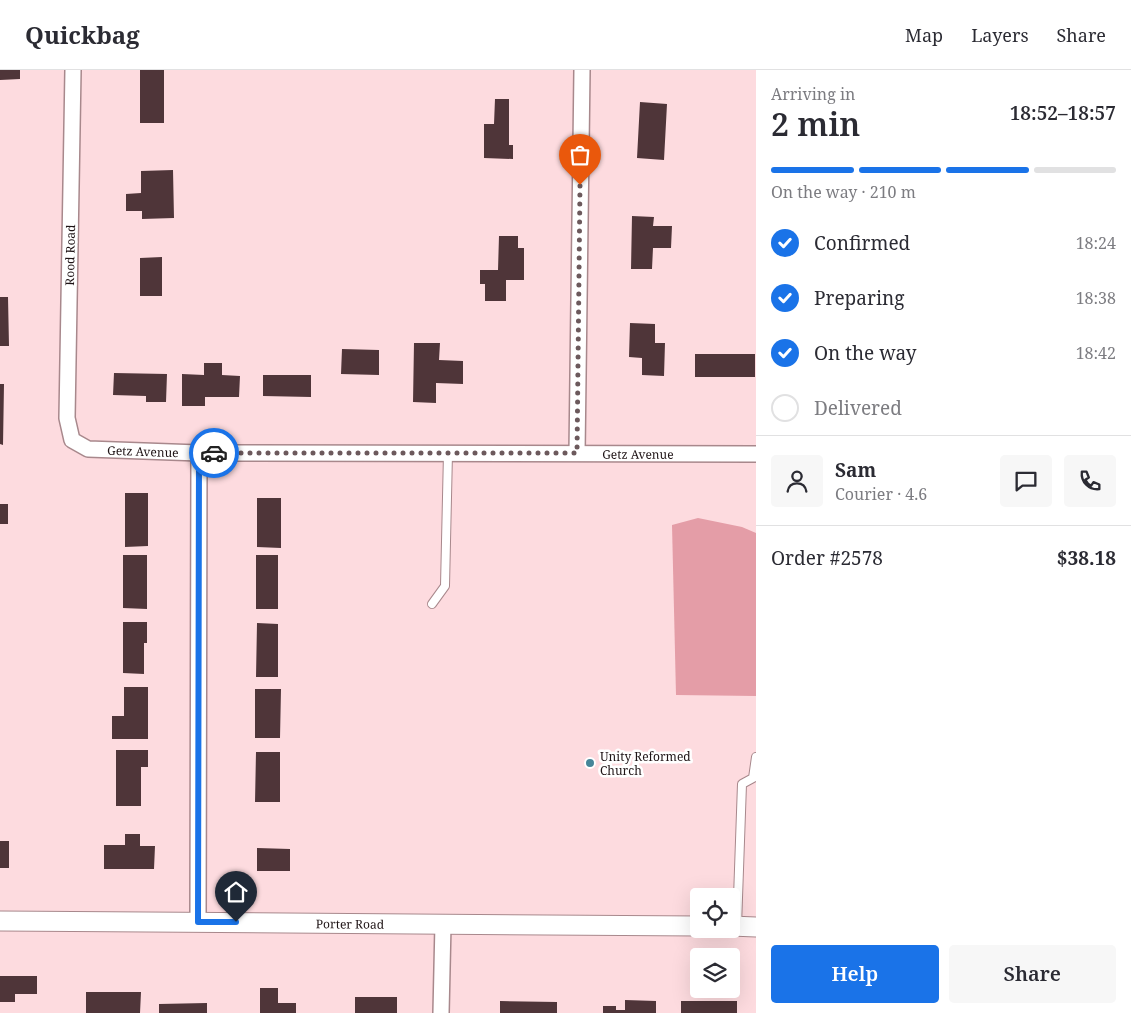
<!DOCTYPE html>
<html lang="en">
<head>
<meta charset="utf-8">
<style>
	body { margin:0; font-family:"Noto Serif",serif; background:#f7f7f7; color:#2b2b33; height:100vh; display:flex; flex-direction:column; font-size:19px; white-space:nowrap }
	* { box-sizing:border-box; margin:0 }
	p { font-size:16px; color:#7c7c81 }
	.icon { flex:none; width:28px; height:28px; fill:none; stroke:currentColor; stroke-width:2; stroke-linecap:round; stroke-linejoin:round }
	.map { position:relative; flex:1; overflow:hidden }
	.panel { display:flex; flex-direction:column; background:#fff; width:375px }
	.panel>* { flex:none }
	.controls { position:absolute; left:690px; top:818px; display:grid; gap:10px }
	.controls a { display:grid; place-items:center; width:50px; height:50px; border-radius:5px; background:#fff; box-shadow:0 5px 20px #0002; font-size:25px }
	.pin { position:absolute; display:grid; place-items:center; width:42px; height:42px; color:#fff; margin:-51px -21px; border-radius:50% 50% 50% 0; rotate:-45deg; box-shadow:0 0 5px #0007 }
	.pin .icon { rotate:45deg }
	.courier { position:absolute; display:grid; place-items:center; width:50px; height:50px; margin:-25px; border:4px solid #1a73e8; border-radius:50%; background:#fff; color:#222; box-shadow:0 1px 6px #0007 }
	.overview em { font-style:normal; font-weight:600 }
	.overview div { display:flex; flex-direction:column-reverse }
	.overview { display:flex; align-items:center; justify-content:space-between; height:85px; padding:0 15px }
	h1 { font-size:32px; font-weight:600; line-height:38px }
	.bar { display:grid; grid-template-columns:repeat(4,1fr); gap:8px 5px; align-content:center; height:60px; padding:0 15px }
	.bar i { height:6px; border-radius:4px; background:#e1e1e2 }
	.bar .active { background:#1a73e8 }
	.bar p { grid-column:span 4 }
	.line { display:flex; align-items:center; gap:12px; padding:0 15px; border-top:1px solid #e1e1e2 }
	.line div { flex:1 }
	.round { display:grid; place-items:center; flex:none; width:52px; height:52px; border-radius:5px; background:#f7f7f7 }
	ol { padding:0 15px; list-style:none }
	li { display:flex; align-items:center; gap:15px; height:55px }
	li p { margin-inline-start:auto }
	li .icon { padding:5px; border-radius:50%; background:#1a73e8; color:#fff; stroke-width:4 }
	li:last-child { color:#7c7c81 }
	li i { width:28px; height:28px; border:2px solid #e1e1e2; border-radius:50% }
	.cta { display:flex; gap:10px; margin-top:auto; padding:10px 15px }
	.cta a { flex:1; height:58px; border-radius:5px; background:#1a73e8; color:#fff; font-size:20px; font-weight:600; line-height:58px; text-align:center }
	.cta a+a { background:#f7f7f7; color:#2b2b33 }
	header { display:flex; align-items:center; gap:30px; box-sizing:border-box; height:70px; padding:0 25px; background:#fff; border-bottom:1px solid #e1e1e2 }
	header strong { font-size:24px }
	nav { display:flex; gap:28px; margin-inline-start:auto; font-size:18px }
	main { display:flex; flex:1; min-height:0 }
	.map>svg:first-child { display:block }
	.green { fill:#e49da7 }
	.building { fill:#4f3539 }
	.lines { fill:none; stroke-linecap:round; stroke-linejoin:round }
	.service-casing { stroke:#a8888c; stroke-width:10 }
	.minor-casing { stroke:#a8888c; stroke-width:18 }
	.tertiary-casing { stroke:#a8888c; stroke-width:21 }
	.service { stroke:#fff; stroke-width:8 }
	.minor { stroke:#fff; stroke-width:15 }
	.tertiary { stroke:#fff; stroke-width:19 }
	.done { stroke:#6c595c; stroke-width:5; stroke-dasharray:0 9 }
	.route { stroke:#1a73e8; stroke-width:6 }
	.poi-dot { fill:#468699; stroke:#fff; stroke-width:2 }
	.labels { text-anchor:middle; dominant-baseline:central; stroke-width:5; stroke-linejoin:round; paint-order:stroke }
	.street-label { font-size:12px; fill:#1e1315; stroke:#fff }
	.poi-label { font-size:12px; fill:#1e1315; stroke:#fff; text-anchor:start }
</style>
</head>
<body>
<header>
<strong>Quickbag</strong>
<nav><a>Map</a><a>Layers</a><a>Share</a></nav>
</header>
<main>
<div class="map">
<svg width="756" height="943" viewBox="0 0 756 943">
	<rect width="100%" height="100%" fill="#fddbdf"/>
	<!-- green -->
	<path class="green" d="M698,448l44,9 14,6v163l-80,-1 -4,-170z"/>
	<!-- building -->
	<path class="building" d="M0,0h20v9l-20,1z
		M140,0h24v53h-24z
		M495,29h14v46h4v14l-29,-1v-34h10z
		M640,32l27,2 -3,56 -27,-2z
		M173,100l1,48 -32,1v-8h-16v-17l15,-1v-22z
		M632,146l22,1 -1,9h19l-1,22h-18l-1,21h-21z
		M499,166h19v12h6v32h-18v21h-21v-17h-5v-14h18z
		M162,187v39h-22v-38z
		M0,227h8l1,49h-9z
		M630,253l25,1v19h10l-1,33 -22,-1v-17l-13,-1z
		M414,273h26l-1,17 24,1v23l-27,-1v20l-23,-1z
		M342,279l37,1v25l-38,-1z
		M695,284h60v23h-60z
		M204,293h18v12l18,1 -1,21h-34v9h-23v-32l22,1z
		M114,303l53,1 -1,28h-20v-6l-33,-1z
		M263,305h48v22l-48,-1z
		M0,314h4l-1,61 -3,-1z
		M125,423h23v53l-23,1z
		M257,428h24v50l-24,-1z
		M0,434h8v20h-8z
		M123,485h24v54l-24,-1z
		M256,485h22v54h-22z
		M123,552h24v21h-3v31l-21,-1z
		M257,553l21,1v53h-22z
		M124,617h24v52h-36v-23h12z
		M255,619h26l-1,49h-25z
		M116,680h32v17h-7v39h-25z
		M256,682h24v50h-25z
		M125,764h15v12h15l-1,23h-50v-24h21z
		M0,771h9v27h-9z
		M257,778l33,1v22h-33z
		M0,906h37v18h-22v8h-15z
		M260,918h18v15h18v10h-36z
		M86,922h55l-1,21h-54z
		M355,927h42v16h-42z
		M625,930l31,1v12h-53v-7h13v4h9z
		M500,931l57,1v11h-57z
		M681,931h56v12h-56z
		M207,933v10h-48v-9z"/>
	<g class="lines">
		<defs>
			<path id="service" d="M432,534l13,-18 3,-133
				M737,856l5,-142 11,-6 3,-21"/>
			<g id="minor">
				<path id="s1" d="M73,0l-6,348 5,22 16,9 111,4 557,1"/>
				<path d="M577,383l5,-383"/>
				<path d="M198,852l1,-469"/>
				<path d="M441,943l2,-89"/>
			</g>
			<g id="tertiary">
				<path id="s2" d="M0,851l699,5"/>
				<path d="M731,856l25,1"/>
			</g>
		</defs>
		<!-- service casing -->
		<use href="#service" class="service-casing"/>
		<!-- minor casing -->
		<use href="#minor" class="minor-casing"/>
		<!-- tertiary casing -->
		<use href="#tertiary" class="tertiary-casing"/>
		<!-- service -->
		<use href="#service" class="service"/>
		<!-- minor -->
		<use href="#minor" class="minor"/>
		<!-- tertiary -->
		<use href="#tertiary" class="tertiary"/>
	</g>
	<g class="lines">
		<!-- done -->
		<path class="done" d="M214,383h363l3,-268"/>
		<!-- route -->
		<path class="route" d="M214,383h-15l-1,469h38"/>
	</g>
	<!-- markers -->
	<circle class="poi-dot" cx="590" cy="693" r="5"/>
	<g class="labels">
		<!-- street labels -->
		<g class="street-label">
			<text transform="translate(70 185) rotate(-89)">Rood Road</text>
			<text stroke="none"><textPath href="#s1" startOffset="444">Getz Avenue</textPath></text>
			<text stroke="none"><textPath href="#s1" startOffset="939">Getz Avenue</textPath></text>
			<text stroke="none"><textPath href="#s2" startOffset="350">Porter Road</textPath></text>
		</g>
		<!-- poi labels -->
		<g class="poi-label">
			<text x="600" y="686">Unity Reformed<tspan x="600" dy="14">Church</tspan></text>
		</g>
	</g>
</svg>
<div class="controls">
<a><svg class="icon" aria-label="locate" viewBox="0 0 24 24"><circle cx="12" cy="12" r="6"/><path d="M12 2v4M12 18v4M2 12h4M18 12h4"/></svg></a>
<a><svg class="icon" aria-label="layers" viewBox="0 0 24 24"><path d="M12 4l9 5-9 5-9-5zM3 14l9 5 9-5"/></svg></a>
</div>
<div class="pin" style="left:580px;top:115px;background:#ea580c"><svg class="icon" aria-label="bag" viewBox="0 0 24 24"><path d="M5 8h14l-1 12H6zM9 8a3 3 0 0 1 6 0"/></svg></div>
<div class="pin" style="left:236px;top:852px;background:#1f2937"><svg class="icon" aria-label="home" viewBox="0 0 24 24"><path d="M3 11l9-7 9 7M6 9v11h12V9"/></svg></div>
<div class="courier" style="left:214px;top:383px"><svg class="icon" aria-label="car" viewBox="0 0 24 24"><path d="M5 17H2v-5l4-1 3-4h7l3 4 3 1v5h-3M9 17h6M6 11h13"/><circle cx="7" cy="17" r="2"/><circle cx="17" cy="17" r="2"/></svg></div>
</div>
<section class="panel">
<div class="overview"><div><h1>2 min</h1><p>Arriving in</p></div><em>18:52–18:57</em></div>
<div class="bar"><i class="active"></i><i class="active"></i><i class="active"></i><i></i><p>On the way · 210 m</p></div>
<ol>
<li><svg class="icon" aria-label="check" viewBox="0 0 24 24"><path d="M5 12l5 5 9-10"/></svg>Confirmed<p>18:24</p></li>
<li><svg class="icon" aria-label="check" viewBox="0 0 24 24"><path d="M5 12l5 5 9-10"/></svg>Preparing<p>18:38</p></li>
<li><svg class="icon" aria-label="check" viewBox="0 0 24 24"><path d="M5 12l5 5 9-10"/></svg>On the way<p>18:42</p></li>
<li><i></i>Delivered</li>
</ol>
<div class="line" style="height:90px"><a class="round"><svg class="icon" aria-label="person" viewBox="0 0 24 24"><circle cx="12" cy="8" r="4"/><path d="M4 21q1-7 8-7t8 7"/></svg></a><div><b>Sam</b><p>Courier · 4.6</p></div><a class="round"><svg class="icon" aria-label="chat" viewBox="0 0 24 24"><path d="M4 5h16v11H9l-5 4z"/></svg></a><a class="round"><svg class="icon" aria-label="phone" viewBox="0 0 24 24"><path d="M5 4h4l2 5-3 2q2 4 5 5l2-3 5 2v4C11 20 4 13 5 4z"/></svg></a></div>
<div class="line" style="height:65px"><div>Order #2578</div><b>$38.18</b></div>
<div class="cta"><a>Help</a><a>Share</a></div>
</section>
</main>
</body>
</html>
